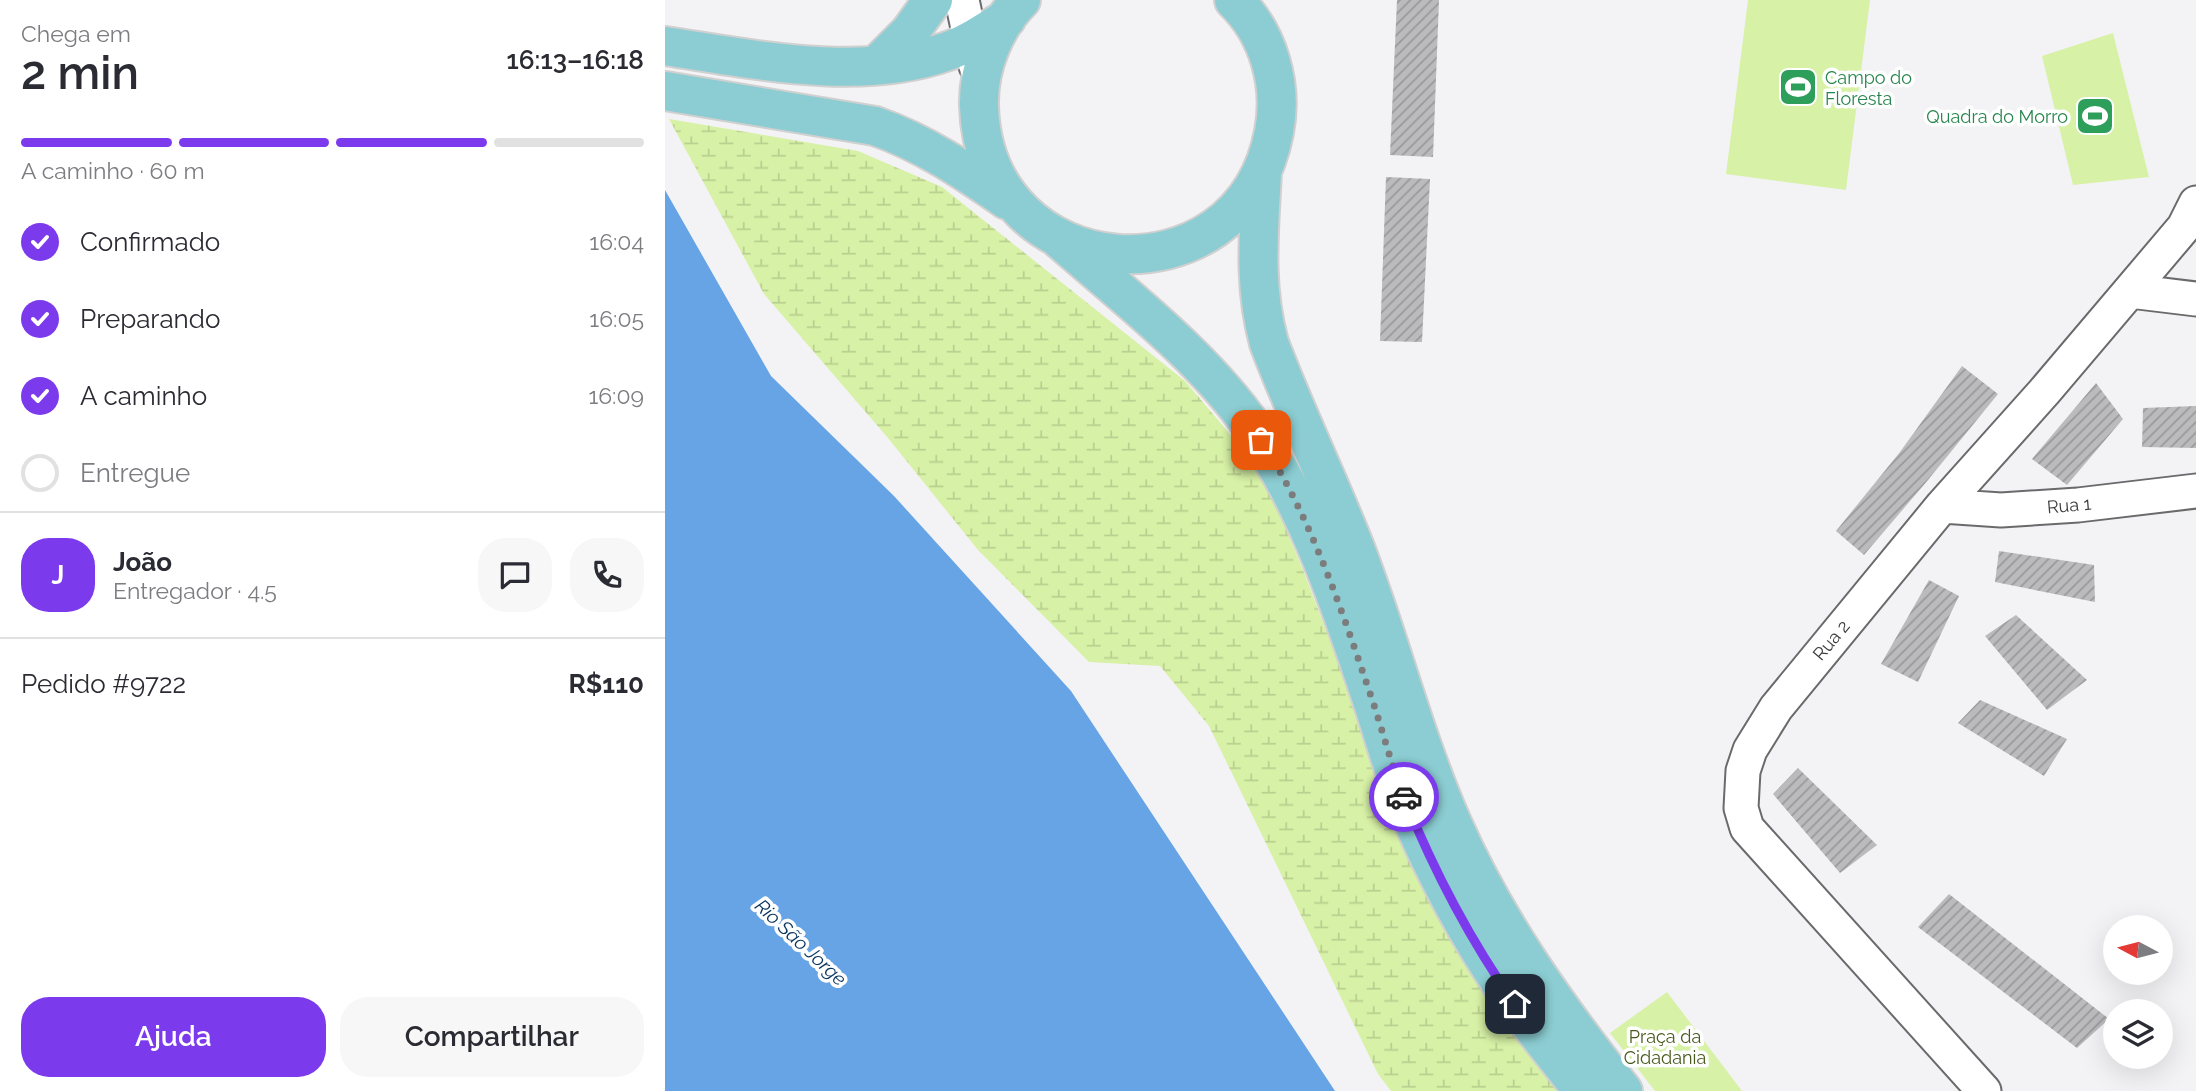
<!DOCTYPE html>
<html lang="pt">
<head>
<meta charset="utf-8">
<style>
	body { margin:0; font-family:Raleway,sans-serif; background:#f7f7f7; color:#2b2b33; height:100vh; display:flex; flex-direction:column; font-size:26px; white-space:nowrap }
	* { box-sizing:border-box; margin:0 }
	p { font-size:23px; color:#7c7c81 }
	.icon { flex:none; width:38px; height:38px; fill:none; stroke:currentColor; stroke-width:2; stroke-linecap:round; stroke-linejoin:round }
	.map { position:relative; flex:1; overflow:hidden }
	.drawer { display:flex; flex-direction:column; background:#fff; width:665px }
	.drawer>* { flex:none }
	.needle { width:46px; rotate:277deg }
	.fabs { position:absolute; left:1438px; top:915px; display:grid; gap:14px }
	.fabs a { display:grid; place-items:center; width:70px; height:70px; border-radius:50%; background:#fff; box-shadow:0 7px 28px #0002; font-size:35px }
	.pin { position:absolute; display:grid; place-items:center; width:60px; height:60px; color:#fff; margin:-30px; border-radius:14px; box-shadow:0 4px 10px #0006 }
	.courier { position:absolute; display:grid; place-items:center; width:70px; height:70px; margin:-35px; border:5px solid #7c3aed; border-radius:50%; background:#fff; color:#222; box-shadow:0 2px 9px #0007 }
	.headline em { font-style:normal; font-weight:600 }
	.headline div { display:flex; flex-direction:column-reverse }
	.headline { display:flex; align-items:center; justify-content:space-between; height:119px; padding:0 21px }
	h1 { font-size:46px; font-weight:600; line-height:52px }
	.bar { display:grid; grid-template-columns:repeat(4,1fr); gap:10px 7px; align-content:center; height:84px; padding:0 21px }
	.bar i { height:9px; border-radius:5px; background:#e1e1e2 }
	.bar .on { background:#7c3aed }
	.bar p { grid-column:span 4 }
	.line { display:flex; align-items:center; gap:18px; padding:0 21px; border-top:2px solid #e1e1e2 }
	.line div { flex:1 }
	.round { display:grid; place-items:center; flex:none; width:74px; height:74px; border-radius:28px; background:#f7f7f7 }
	ol { padding:0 21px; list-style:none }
	li { display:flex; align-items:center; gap:21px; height:77px }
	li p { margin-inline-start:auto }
	li .icon { padding:7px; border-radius:50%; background:#7c3aed; color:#fff; stroke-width:4 }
	li:last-child { color:#7c7c81 }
	li i { width:38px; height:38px; border:4px solid #e1e1e2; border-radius:50% }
	.primary-button { display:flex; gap:14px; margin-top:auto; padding:14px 21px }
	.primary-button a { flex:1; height:80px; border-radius:28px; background:#7c3aed; color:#fff; font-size:28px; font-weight:600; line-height:80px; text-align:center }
	.primary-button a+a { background:#f7f7f7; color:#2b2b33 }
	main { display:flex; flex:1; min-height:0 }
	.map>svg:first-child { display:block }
	.wetland { fill:url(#wetland-marsh) }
	.park { fill:#d7f1a6 }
	.water { fill:#67a4e5 }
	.building { fill:url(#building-hatch) }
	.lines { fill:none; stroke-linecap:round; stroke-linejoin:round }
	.minor-casing { stroke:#6a6a6c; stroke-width:37 }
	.major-casing { stroke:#d0d0d0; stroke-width:42 }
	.minor { stroke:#fff; stroke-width:33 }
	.major { stroke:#8bcdd2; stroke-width:38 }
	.done { stroke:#7c7c7d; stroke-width:7; stroke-dasharray:0 12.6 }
	.route { stroke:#7c3aed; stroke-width:9 }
	.labels { text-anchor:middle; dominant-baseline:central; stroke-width:7; stroke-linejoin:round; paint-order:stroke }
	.leisure-label { font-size:18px; fill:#27864d; stroke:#fff; text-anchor:start }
	.street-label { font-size:18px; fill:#3c3c3d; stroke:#fff }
	.park-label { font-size:18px; fill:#485a1e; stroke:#fff }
	.water-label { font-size:19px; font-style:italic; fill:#05335d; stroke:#fff }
</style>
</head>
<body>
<main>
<section class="drawer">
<div class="headline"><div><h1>2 min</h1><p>Chega em</p></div><em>16:13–16:18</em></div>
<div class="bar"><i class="on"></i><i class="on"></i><i class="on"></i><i></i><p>A caminho · 60 m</p></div>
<ol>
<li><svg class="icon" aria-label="check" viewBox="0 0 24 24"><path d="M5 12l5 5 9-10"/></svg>Confirmado<p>16:04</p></li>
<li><svg class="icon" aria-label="check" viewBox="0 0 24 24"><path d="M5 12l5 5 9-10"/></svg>Preparando<p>16:05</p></li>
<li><svg class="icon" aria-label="check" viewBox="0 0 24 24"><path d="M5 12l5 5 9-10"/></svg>A caminho<p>16:09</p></li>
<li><i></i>Entregue</li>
</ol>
<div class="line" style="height:126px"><b class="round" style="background:#7c3aed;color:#fff">J</b><div><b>João</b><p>Entregador · 4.5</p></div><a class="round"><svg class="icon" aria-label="chat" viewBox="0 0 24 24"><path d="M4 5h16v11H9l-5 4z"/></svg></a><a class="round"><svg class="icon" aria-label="phone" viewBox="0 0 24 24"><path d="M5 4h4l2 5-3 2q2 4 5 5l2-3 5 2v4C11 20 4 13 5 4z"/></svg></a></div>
<div class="line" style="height:91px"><div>Pedido #9722</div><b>R$110</b></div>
<div class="primary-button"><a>Ajuda</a><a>Compartilhar</a></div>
</section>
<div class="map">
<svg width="1531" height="1091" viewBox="0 0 1531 1091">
	<defs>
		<pattern id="wetland-marsh" width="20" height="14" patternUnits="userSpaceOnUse" patternTransform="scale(1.75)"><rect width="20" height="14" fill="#d7f1a6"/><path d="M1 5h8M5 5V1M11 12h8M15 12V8" fill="none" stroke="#b9d090"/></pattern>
		<pattern id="building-hatch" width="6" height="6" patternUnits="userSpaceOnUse" patternTransform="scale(1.75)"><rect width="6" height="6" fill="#bbbbbe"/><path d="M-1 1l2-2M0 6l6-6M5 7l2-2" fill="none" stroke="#99999c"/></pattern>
	</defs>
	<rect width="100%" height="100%" fill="#f3f3f5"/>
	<!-- wetland -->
	<path class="wetland" d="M4,119l189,32 84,36 243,194 77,91 41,98 106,276 154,245h-172l-13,-17 -169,-348 -49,-60 -71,-4 -111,-112 -90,-112 -124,-144z"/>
	<!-- park -->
	<path class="park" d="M1083,0h122l-24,190 -120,-16z
		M1448,33l36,144 -76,8 -31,-129z
		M1002,992l75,99h-87l-45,-58z"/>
	<!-- water -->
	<path class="water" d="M0,190l106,186 123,120 177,195 264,400h-670z"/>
	<!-- building -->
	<path class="building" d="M732,0h42l-6,157 -43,-2z
		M721,177l44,2 -8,163 -42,-1z
		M1297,366l36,28 -70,86 -64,75 -28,-24 64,-79z
		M1431,383l27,36 -56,66 -35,-26z
		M1531,406v42l-54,-1 1,-39z
		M1334,551l95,14 1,37 -100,-20z
		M1264,580l30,16 -41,86 -37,-18z
		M1351,615l71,65 -40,30 -62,-74z
		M1315,700l87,39 -23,37 -86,-53z
		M1133,768l79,77 -37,28 -67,-79z
		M1284,894l160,125 -32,29 -159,-121z"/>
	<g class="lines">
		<defs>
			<path id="minor" d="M297,0l14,66
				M1465,291l66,8
				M1277,506l59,4 77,-5 118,-14
				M1319,1091l-237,-263 -6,-20 2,-37 7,-21 26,-42 166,-202 102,-114 140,-165 12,-24"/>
			<path id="major" d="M356,0c-27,27 -43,68 -42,106 5,182 262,203 295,26 9,-47 -5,-98 -40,-132
				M0,46c87,13 195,36 280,6 22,-7 42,-21 61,-33
				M212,65l33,-33 23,-32
				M0,91l210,35c49,17 90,45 132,74
				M597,172c-3,60 -9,112 7,171 26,69 59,136 86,205 35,91 58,186 97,275 43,98 105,185 171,268
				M392,237c65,57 147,120 196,191 58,85 90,184 122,281 11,35 21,70 35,105 24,57 58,121 93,172 24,36 53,70 80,105"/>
		</defs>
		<!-- minor casing -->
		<use href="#minor" class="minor-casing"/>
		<!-- major casing -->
		<use href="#major" class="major-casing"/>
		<!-- minor -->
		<use href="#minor" class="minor"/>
		<!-- major -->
		<use href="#major" class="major"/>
	</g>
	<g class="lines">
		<!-- done -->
		<path class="done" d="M596,440c52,81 82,174 113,265 10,31 18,62 30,92"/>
		<!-- route -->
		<path class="route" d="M739,797c29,72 66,143 111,207"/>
	</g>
	<!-- icons -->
	<defs>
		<symbol id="stadium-square" viewBox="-11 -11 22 22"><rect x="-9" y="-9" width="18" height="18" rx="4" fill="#2e9e5b" stroke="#fff"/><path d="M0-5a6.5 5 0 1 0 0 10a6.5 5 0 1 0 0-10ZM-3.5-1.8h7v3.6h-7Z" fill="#fff"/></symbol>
	</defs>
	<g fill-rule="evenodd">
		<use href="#stadium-square" x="1111" y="65" width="44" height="44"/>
		<use href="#stadium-square" x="1408" y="94" width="44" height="44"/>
	</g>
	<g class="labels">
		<!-- leisure labels -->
		<g class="leisure-label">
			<text x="1160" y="77">Campo do<tspan x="1160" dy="21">Floresta</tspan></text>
			<text x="1403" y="116" text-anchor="end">Quadra do Morro</text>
		</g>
		<!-- street labels -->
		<g class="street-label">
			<text transform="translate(1404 505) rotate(-5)">Rua 1</text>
			<text transform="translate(1166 640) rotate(-50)">Rua 2</text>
		</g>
		<!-- park labels -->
		<g class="park-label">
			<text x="1000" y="1036">Praça da<tspan x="1000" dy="21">Cidadania</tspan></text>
		</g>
		<!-- water labels -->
		<g class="water-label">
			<text transform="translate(136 942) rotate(43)">Rio São Jorge</text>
		</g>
	</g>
</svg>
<div class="fabs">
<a><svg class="needle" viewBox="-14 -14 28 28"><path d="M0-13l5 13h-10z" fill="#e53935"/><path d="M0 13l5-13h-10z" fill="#7c7c81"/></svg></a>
<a><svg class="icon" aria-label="layers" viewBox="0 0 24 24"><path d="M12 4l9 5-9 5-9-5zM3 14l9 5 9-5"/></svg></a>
</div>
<div class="pin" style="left:596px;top:440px;background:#ea580c"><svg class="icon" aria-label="bag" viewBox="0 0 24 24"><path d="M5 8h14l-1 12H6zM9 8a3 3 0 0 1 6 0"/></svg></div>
<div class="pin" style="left:850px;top:1004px;background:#1f2937"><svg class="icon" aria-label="home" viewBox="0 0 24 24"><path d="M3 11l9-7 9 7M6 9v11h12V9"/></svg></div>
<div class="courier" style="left:739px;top:797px"><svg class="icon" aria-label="car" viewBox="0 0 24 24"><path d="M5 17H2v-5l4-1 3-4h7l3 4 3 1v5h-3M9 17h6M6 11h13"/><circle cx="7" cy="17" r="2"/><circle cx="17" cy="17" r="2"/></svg></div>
</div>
</main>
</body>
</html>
